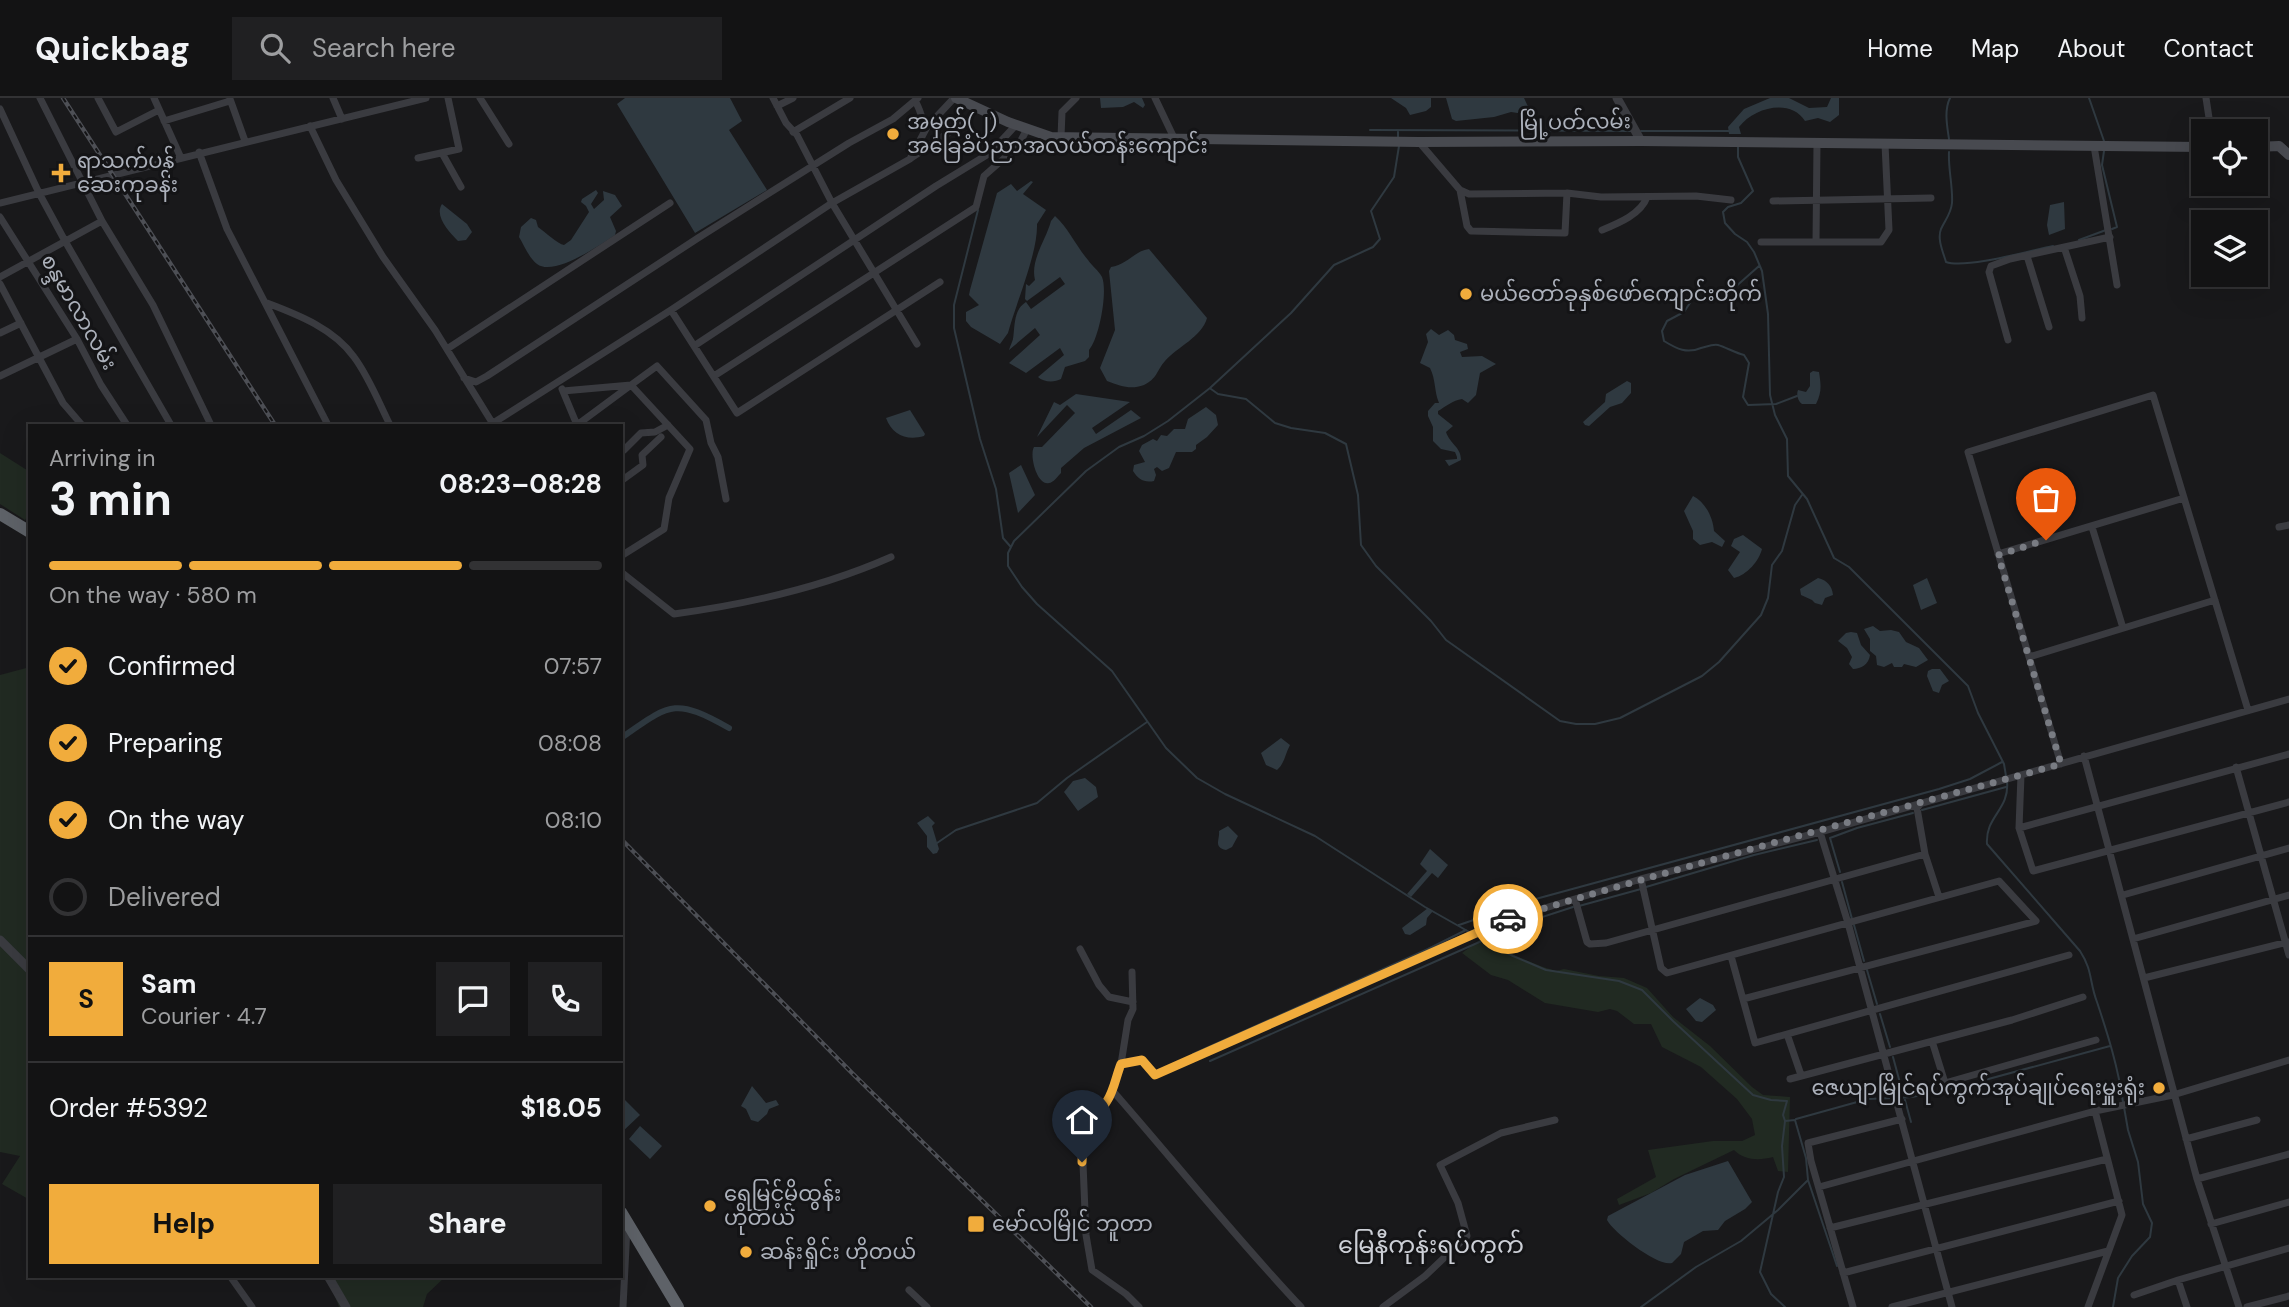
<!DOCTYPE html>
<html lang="en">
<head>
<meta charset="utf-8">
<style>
	body { margin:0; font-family:"DM Sans","Noto Sans Myanmar",sans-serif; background:#202022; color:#f1f3f6; height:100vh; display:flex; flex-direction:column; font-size:26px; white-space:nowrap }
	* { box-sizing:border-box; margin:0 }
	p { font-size:23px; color:#9d9ea0 }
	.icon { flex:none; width:38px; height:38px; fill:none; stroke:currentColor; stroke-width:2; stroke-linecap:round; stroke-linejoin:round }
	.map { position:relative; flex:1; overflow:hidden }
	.drawer { position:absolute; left:28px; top:326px; width:595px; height:854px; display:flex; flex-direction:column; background:#131314; border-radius:0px; box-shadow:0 7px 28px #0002,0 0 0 2px #323234 }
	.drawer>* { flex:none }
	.controls { position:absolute; left:2191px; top:21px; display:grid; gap:14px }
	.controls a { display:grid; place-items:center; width:77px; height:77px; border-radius:0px; background:#131314; box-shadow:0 7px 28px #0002,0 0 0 2px #323234; font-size:35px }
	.pin { position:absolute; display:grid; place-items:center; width:60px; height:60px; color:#fff; margin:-72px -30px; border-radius:50% 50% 50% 0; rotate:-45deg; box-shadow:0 0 7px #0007 }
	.pin .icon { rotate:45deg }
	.courier { position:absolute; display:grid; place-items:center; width:70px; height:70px; margin:-35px; border:5px solid #f1ac3c; border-radius:50%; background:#fff; color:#222; box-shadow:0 2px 9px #0007 }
	.headline em { font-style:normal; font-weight:700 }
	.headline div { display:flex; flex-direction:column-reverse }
	.headline { display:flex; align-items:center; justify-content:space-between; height:119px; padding:0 21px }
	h1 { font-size:46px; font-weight:700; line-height:52px }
	.bar { display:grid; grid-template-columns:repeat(4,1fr); gap:10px 7px; align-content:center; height:84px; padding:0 21px }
	.bar i { height:9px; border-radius:5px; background:#323234 }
	.bar .current { background:#f1ac3c }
	.bar p { grid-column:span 4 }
	.line { display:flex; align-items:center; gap:18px; padding:0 21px; border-top:2px solid #323234 }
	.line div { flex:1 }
	.round { display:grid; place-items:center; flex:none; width:74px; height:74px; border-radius:0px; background:#202022 }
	ol { padding:0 21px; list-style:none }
	li { display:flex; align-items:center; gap:21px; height:77px }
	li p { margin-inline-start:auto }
	li .icon { padding:7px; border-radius:50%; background:#f1ac3c; color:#111; stroke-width:4 }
	li:last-child { color:#9d9ea0 }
	li i { width:38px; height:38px; border:4px solid #323234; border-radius:50% }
	.action { display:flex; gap:14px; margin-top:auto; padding:14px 21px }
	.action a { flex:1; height:80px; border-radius:0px; background:#f1ac3c; color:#111; font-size:28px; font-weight:700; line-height:80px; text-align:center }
	.action a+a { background:#202022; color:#f1f3f6 }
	header { display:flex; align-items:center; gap:42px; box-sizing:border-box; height:98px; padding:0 35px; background:#131314; border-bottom:2px solid #323234 }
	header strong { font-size:33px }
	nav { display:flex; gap:38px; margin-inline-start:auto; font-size:24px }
	.search { width:490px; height:63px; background:#202022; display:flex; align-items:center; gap:18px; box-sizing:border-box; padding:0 24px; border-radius:0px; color:#9d9ea0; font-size:26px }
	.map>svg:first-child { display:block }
	.green { fill:#212a22 }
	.water { fill:#2f3940 }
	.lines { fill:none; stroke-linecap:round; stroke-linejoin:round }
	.stream { stroke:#2f3940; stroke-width:2 }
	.canal { stroke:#2f3940; stroke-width:6 }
	.minor { stroke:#3a3b40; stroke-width:7 }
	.tertiary { stroke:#3a3b40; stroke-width:9 }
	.secondary { stroke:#484a50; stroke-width:10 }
	.trunk { stroke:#5e6268; stroke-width:12 }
	.rail-casing { stroke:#4d4f55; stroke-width:4.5 }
	.rail { stroke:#141416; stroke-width:2; stroke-dasharray:5; stroke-linecap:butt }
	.done { stroke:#797c83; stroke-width:7; stroke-dasharray:0 12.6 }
	.route { stroke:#f1ac3c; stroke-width:9 }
	.poi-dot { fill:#f1ac3c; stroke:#141416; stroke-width:2.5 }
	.labels { text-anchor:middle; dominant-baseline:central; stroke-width:6; stroke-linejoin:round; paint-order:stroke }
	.poi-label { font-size:21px; fill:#acb1bb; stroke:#141416; text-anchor:start }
	.street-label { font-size:21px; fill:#acb1bb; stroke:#141416 }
	.quarter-label { font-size:24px; fill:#cdd0d7; stroke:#141416 }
</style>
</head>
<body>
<header>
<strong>Quickbag</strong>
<div class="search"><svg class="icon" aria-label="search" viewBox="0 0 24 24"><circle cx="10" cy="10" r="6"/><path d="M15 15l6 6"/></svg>Search here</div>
<nav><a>Home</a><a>Map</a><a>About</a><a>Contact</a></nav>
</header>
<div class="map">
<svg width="2289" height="1209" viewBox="0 0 2289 1209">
	<rect width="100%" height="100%" fill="#19191b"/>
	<!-- green -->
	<path class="green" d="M0,355l30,19v41l-5,7 -25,-16z
		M30,569v533l-28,-16 18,-28 -20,-4v-477z
		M1485,838l29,19 29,12 13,4 8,-2 35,7 25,2 23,10 26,29 37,29 42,41 11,8 27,2 -2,75 -10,-1 -5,-14c-15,4 -29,3 -39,-7l-60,29 -23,14 -32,12 -2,-6 39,-22 -8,-27 65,-9h29l13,-6 -3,-16 -15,-20 -36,-32 -39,-20 -11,-23h-17l-17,-13 -7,-2 -12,3 -53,-9 -37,-23 -17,-5 -29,-22z
		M327,1178h119l-19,18 -4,13h-84z"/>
	<!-- water -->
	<path class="water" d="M625,0h105l12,23 -13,9 38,60 -72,43 -78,-129z
		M1100,0h42l3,7 -2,3 -9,-6 -11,5 -22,1z
		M1391,0h40v9l-5,4 -16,4 -4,-7z
		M1446,0h78l8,17 -21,-3 -17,5 -38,4 -4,-2z
		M1770,0h19l20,10 18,-1 4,-9h8v17l-9,7 -12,-4 -13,3c-14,-23 -51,-14 -66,6l2,7h-12l-1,-7 16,-18z
		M1031,83l2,1 -10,12 23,16 -9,14c1,29 -21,79 -29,109l-8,11 -29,-17 -5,-6v-9l13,-7 -10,-10 1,-5 27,-97 14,-9 6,7z
		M596,92l2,3 -7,11 3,5 10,-9 -1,-9 12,4 7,11 -12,11 6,14 -1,4c-15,10 -61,42 -78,29 -8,-6 -13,-19 -18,-27l2,-10 10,-9 5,2 2,7c7,5 20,17 26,18l7,-5 18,-28 -3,-6 -5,-4 1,-3z
		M2064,104l1,27 -16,6 -2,-10 3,-20z
		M442,106l25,20 5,8 -6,8 -8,1c-9,-9 -24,-25 -16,-37z
		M1055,118c14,13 21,30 33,44 4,6 11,11 14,17 6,15 -3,62 -13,73v7l-4,4 -20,6 -4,12c-7,4 -18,3 -23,-2l26,-22 -4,-7 -34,25 -17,-10 31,-28 -5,-7 -26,22c1,-4 3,-7 4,-11 2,-12 0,-29 13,-37l5,7 34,-25 -5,-7 -33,24 -2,-2 1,-15 3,2 6,-6c-5,-20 11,-40 16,-59z
		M1149,151l58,69c-5,19 -30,29 -42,43 -8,9 -8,18 -21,24 -14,5 -23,1 -37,-4l-7,-13 15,-38 -6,-59 2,-4c16,-2 23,-16 38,-18z
		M1431,231l8,6 9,-5 6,5 1,5 12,4 1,5 -8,3 2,5 20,-1 14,8 -16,9 -4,22 -8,8 -6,-4c-9,1 -17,8 -24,12v3l15,12 -7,6c4,12 15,15 15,28l-12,6 -4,-6 12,-1v-2l-2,-5 -14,-3 -8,-8v-14l-5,-11v-5l7,-8h4c-5,-12 -3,-23 -9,-35l-10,-5 8,-21 -2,-8z
		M1813,273l6,1c2,13 3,20 -3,32h-14c-4,-3 -6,-9 -4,-14l8,2 4,-6v-13z
		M1627,283l4,2v10l-9,10 -12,4 -21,19 -4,-1 -2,-3 22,-20 1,-8z
		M1076,296l54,8 -38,26 4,6 35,-24 10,8 -57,30 -23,20v5c-3,3 -8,10 -12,10 -12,3 -20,-28 -15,-36h8l33,-34 -8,-8 -30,32 17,-35 6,3z
		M1206,309l10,8 2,10 -11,12 -11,8v4l-4,3h-16l-7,16 -7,3 -5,-4 -3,2 2,6 -2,6c-10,2 -16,-2 -21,-10l1,-6 11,-3 -6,-11 3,-6 11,-6 4,2 4,-6 6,1 7,-7h11l3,-10z
		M910,312l15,24 -1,2c-17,5 -32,-1 -38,-18z
		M1021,367l14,30 -17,18 -9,-40z
		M1693,398c12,6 20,21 21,35l11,10 -3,6 -10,-5 -12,3 -7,-6v-8l-9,-20z
		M1743,437l19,14c-3,12 -15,26 -28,29l-6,-8 12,-18 -9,-6 3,-7z
		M1818,480c9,2 14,8 15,17l-8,3 -3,7 -7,-2 -3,-3 -11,-5 -1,-6z
		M1927,480l10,25 -16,7 -8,-25z
		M1873,528l7,5 11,-1 8,2 7,10 13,6 9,12 -12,7 -12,-3 -2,3h-8l-2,-4 -8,4 -7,-2 -1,-9 -6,-5v-12l-6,-10z
		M1851,534l6,1 4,12 9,10c-1,9 -9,14 -17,14l-4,-5 3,-7 -5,-9 -9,-7 8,-8z
		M1932,571h8l9,12 -7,4 -3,8 -6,-2 -6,-15 1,-5z
		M1281,640l9,7c-5,9 -5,18 -13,25l-11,-5 -5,-12z
		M1085,680l11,9 2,10 -20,14 -14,-19 9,-11z
		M928,718l7,7 -3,3 7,23 -2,4 -4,1 -6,-7v-11l-10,-13z
		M1228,728l10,10 -6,11 -6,3c-13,-3 -6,-10 -7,-19z
		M1430,751l18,16 -10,13 -6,-5 -21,24 -4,-3 20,-23 -7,-7z
		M1428,810l5,3 -6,7 -1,7 -16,10 -5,-1 -3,-6z
		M1700,900l13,7 3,5 -14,12 -6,-1 -10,-12z
		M752,988l14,17 10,-3 3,5 -10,4 -2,5 -9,8 -7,-2 -5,-11 -5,-3z
		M623,1000l17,17 -19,18v-33z
		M640,1028l22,20 -12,13 -21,-20z
		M1728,1063l24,41 -7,7 -20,12 -7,9 -15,1 -19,11 -3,12 -9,9c-14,4 -58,-30 -65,-43l1,-4 77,-41z"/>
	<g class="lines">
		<!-- stream -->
		<path class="stream" d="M2089,0l15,43
			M1370,32l261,1
			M1398,33v6
			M1641,33h88
			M1949,41c-2,-13 -5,-29 1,-41
			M1738,47v12l15,34 -12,12 -13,4 -5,5 2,11 10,11 12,8 7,10 8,19 6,43 2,81 5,20 12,24 1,37 19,23 27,59 15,9 119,119 10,27 26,51 2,12
			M1399,48l-5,31 -23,34 9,28 -7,8 -39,18 -43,48 -81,75 -42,33 -24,15 -25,11 -33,24 -72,70 -6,12v13l14,21 15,17 75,67 54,77 31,30 28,16 90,42 110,71 46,26
			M2104,53l-2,14 15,62 -5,2
			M1949,54c-1,17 4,34 3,51 -1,11 -7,17 -11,26 -4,10 2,23 5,33 20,7 83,-11 107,-16
			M978,112l-24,95v23l26,111 16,50 7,49 7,8
			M2079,142l27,-10
			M1759,168l-26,23 -41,11 -8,12 -17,9 -5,10 2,10c13,8 23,13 37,7 5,-1 11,-4 17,-3 7,2 18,8 26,10l5,8 -6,34 5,8 28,-1 21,-8
			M1211,291l7,5 28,5 29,24 16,5 34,5 21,11 12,51 3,50 15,21 55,55 15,19 114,81 16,3h19l25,-6 82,-42 17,-14 42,-47 7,-17 4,-33 10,-14 13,-46 7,-10
			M2007,683c3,29 -22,35 -20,63l93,107c13,20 9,30 17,51 11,33 21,65 26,100
			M1922,712l84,-23
			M937,745l19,-13 81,-27 30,-25 80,-56
			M1840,774l-10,-34 27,-10 56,-15
			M1842,784l10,37
			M1646,789l108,-32 63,-15
			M1579,808l62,-17
			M1459,827l73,-25 407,-111 31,-10 32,-17
			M1854,827l10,36
			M1475,837l38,21 33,14 73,11 23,9 31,31 80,74 18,5 16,1 -4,14 2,6 10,-1 11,38 2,22 29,86
			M1867,872l10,34
			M1880,916l10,33
			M1193,956l235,-105 38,-19
			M1893,959l10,37
			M1210,963l308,-136 55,-18
			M1898,1000l14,-1 47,-10 151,-41
			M1905,1002l6,22
			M1796,1021l72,-20 24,-1
			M1641,1209l55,-40 45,-26 37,-31 29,-29
			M1785,1209l-14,-13 -11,-22 18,-80 6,-15 -2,-31 3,-25
			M2113,1209l5,-29 14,-22 18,-19 2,-14 -9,-19 -5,-42 -10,-32 -4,-23"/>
		<!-- canal -->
		<path class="canal" d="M621,640c49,-34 53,-41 108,-10"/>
		<!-- minor -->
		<path class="minor" d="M40,0l62,123 51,84 58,120
			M98,0l18,34 43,-22
			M154,0l27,60
			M333,0l9,21
			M480,0l29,46
			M773,0l13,25 11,12 35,68 85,141
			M1155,0l20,42
			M2206,0l5,33
			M230,1l15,42
			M915,3c6,9 6,18 12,26
			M777,8l16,-8
			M0,11l39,84 26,48 106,184
			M164,23l66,-20
			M310,28l26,54 47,77 52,73 58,94
			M793,34l57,-34
			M1061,39l1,-25 14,-14
			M1419,44l41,48 7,36 4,5 94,2 2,-40
			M2094,48l23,139
			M199,54l28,77 101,196
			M442,55l19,34
			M418,60l41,-9 -11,-51
			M911,60l52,-35
			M1460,92l9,4 98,-1 34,4 95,-1 35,4
			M1773,103l158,-3
			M0,105l426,-105
			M0,119l77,122 24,46 26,40
			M1602,132c17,-7 39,-16 45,-33
			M1761,144h120l8,-12 -4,-86
			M1816,144l1,-99
			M2064,149l16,49 2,22
			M2027,158l22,71
			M0,179l102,-56
			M0,186l63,119 19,22
			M267,205c32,12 67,26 87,54 15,20 25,46 36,68
			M671,212l66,103 203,-131
			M0,235l21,-10
			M2008,242l-19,-68 2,-6 19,-7 100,-22
			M694,248l242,-160 54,-33 26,-28
			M447,251l223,-146
			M0,278l77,-37
			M714,278l262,-169 8,-31 34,-30 9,-17
			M464,280l12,4 11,-6 211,-138 151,-95 44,-24 25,-21
			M562,291l15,36
			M563,293l68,-6 26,-19 49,54 5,23 7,14 8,42
			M490,327l181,-115 161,-107 78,-44 17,-32 27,-29
			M577,327l54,-40 59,64 -21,49 -5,31 -43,27
			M624,352l17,-17 14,-1 13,-7
			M621,383l22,-16 -1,-10 19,-18
			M2092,429l31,101
			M2279,429l10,-2
			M1998,456l186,-56
			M621,474l53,42c75,-10 147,-26 217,-57
			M2029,559l186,-57
			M2084,658l113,423 42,128
			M2061,666l-93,-312 185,-57 95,315
			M2236,669l53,188
			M2021,677l-2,53 14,43 256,-69
			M1921,705l-4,5 8,46 14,43
			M2019,730l270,-74
			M1820,734l28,91 104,384
			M1641,781l20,89 6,5 332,-92 37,40 -293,78
			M2123,797l166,-47
			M1575,801l12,43 3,2 16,-1 319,-89
			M2133,841l156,-44
			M1080,851l19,36 10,12 24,5
			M1731,858l24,87 314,-88
			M1132,874l1,37 -5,11 -7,44 21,-4 13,15 344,-153 142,-43 179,-47 469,-133
			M2144,880l144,-36
			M1787,936l14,41
			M1932,943l13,42 151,-43
			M1121,966l-12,35 -18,22 -9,19 4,95 6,35 34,24 13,13
			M1790,981l222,-59 71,-23
			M1112,992c63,72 123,147 189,217
			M2186,1041l71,-19
			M2197,1081l92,-25
			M1819,1089l276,-76 78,-16 116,-35
			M2211,1126l78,-22
			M1830,1130l277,-69
			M1843,1175l276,-72
			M230,1178l22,31
			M2178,1182l9,27
			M909,1192l18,17
			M2134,1197l44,-15 111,-32
			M623,1209l4,-80
			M1383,1209l42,-31 42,-40 -9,-33 -18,-38 61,-32 54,-13
			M1853,1209l-42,-146 -3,-18 94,-24
			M1892,1209l216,-56
			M2088,1209l34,-92 -27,-104
			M2247,1209l42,-11"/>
		<!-- tertiary -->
		<path class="tertiary" d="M1617,0l24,43
			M0,842l30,30
			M328,1178l18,31"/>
		<!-- secondary -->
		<path class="secondary" d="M956,0l52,24 43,15 368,5 222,-1 562,6
			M2256,49l23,-1 10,9"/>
		<!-- trunk -->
		<path class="trunk" d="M0,416l30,18
			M621,1114l57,95"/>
		<defs>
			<path id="rail" d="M63,0l212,327
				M621,741l232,235 238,233"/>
		</defs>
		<!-- rail casing -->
		<use href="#rail" class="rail-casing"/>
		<!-- rail -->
		<use href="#rail" class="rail"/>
	</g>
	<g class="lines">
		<!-- done -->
		<path class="done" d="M1508,821c183,-55 368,-104 553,-155l-63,-209 48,-15"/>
		<!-- route -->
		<path class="route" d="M1082,1064c1,-36 8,-33 25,-61 7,-10 9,-25 14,-37l21,-4 13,15 353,-156"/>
	</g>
	<!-- markers -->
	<g class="poi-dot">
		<circle cx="893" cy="36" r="7"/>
		<path d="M57.5 64.5h7v7h7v7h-7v7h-7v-7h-7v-7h7z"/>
		<circle cx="1466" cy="196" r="7"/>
		<circle cx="2159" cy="990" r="7"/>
		<circle cx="710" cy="1108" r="7"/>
		<rect x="967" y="1117" width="18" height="18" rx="3.5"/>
		<circle cx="746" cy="1154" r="7"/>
	</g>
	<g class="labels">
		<!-- poi labels -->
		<g class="poi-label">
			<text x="907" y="24">အမှတ်(၂)<tspan x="907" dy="24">အခြေခံပညာအလယ်တန်းကျောင်း</tspan></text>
			<text x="77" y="63">ရာသက်ပန်<tspan x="77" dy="24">ဆေးကုခန်း</tspan></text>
			<text x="1480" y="196">မယ်တော်ခုနှစ်ဖော်ကျောင်းတိုက်</text>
			<text x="2145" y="990" text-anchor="end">ဇေယျာမြိုင်ရပ်ကွက်အုပ်ချုပ်ရေးမှူးရုံး</text>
			<text x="724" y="1096">ရွှေမြင့်မိုထွန်း<tspan x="724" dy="24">ဟိုတယ်</tspan></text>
			<text x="992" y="1126">မော်လမြိုင် ဘူတာ</text>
			<text x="760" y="1154">ဆန်းရှိုင်း ဟိုတယ်</text>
		</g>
		<!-- street labels -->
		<g class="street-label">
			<text transform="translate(1575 24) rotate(-1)">မြို့ပတ်လမ်း</text>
			<text transform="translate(79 214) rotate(60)">စန္ဒမာလာလမ်း</text>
		</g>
		<!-- quarter labels -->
		<g class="quarter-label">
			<text x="1431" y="1146">မြေနီကုန်းရပ်ကွက်</text>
		</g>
	</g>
</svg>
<div class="controls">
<a><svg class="icon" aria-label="locate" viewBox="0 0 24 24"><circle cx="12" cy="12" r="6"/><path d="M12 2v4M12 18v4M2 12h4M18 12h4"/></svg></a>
<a><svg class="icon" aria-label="layers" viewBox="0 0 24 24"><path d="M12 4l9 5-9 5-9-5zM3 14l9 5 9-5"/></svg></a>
</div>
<div class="pin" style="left:2046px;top:442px;background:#ea580c"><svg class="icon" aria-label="bag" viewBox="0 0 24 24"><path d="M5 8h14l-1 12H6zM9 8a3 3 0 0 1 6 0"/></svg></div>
<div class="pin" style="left:1082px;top:1064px;background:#1f2937"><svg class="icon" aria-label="home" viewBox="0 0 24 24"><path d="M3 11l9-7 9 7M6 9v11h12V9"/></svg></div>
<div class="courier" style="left:1508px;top:821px"><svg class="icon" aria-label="car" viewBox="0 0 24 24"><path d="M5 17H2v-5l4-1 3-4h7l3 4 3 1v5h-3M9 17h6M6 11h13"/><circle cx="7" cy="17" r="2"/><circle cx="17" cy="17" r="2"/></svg></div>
<section class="drawer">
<div class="headline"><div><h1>3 min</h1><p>Arriving in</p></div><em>08:23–08:28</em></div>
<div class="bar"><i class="current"></i><i class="current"></i><i class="current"></i><i></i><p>On the way · 580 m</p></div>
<ol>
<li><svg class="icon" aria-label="check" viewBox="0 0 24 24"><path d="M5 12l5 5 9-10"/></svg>Confirmed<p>07:57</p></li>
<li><svg class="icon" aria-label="check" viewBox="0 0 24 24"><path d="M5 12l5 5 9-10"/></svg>Preparing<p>08:08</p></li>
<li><svg class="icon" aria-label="check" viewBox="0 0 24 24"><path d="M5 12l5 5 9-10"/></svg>On the way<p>08:10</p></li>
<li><i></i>Delivered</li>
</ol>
<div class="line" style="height:126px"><b class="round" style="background:#f1ac3c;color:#111">S</b><div><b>Sam</b><p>Courier · 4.7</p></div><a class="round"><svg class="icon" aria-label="chat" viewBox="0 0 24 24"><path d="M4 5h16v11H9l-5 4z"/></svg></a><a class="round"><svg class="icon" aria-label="phone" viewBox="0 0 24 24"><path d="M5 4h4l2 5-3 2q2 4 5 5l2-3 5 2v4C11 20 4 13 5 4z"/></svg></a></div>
<div class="line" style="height:91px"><div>Order #5392</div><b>$18.05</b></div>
<div class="action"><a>Help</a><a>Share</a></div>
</section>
</div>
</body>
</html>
